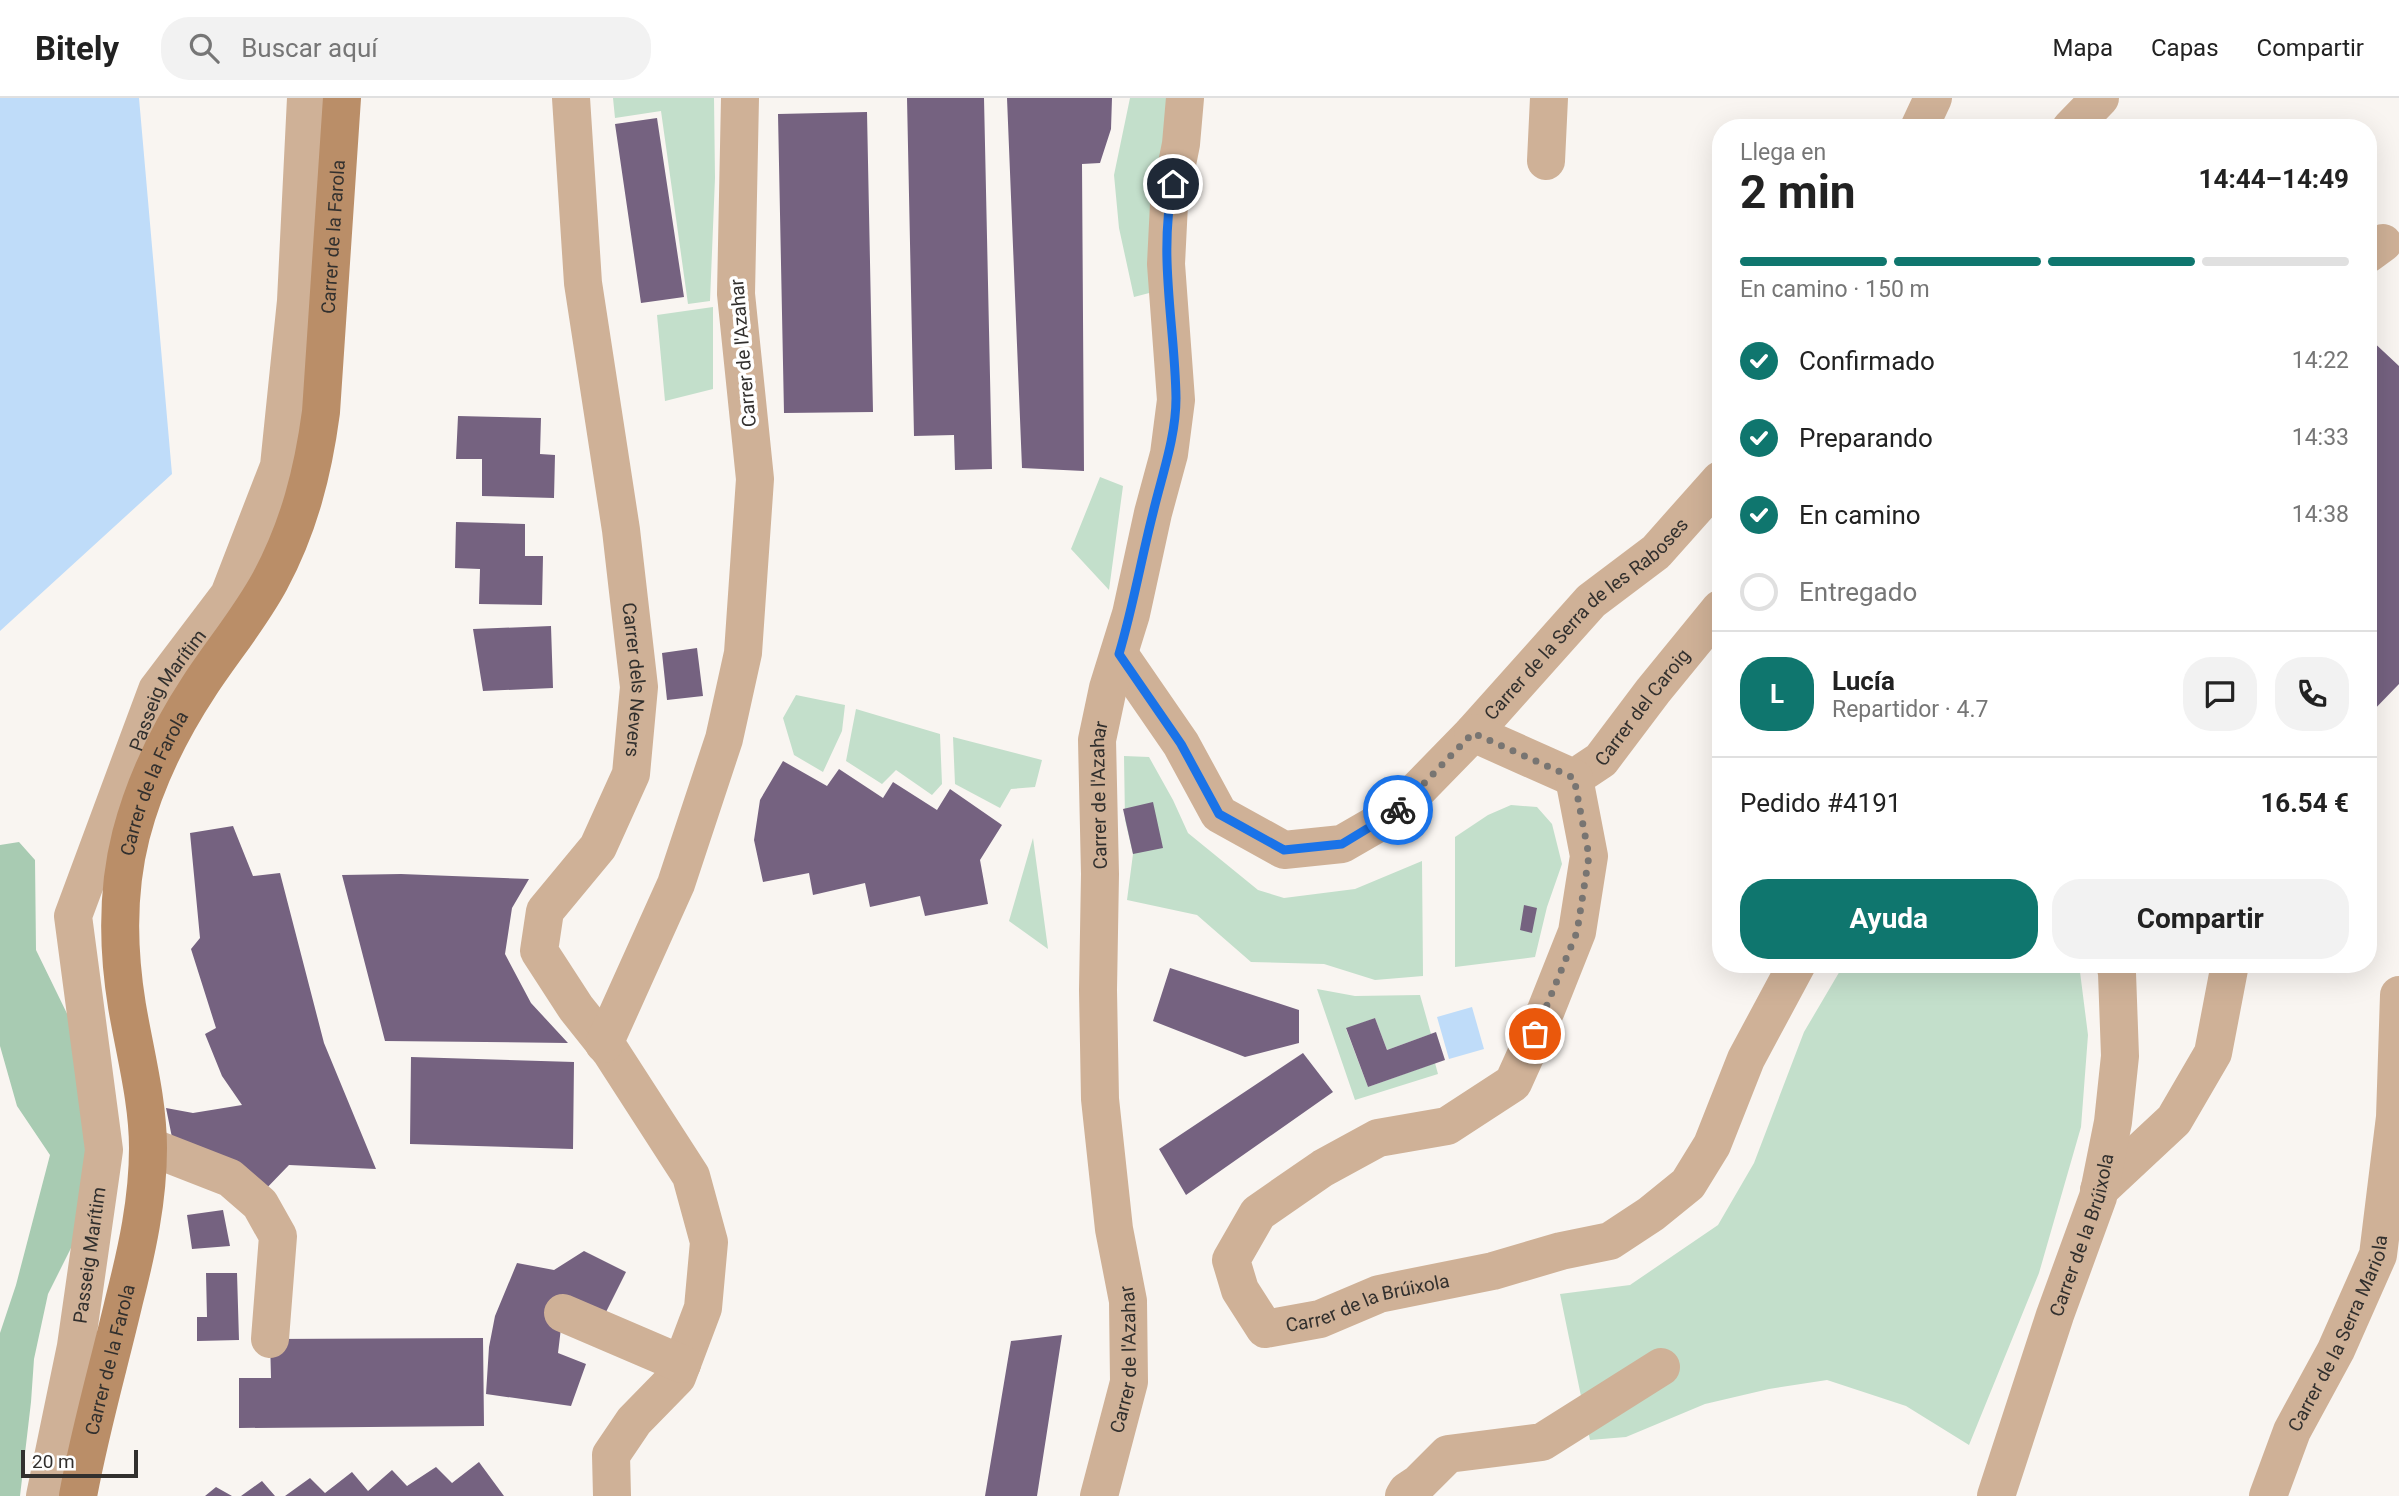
<!DOCTYPE html>
<html lang="es">
<head>
<meta charset="utf-8">
<style>
	body { margin:0; font-family:Roboto,sans-serif; background:#f2f2f2; color:#222; height:100vh; display:flex; flex-direction:column; font-size:26px; white-space:nowrap }
	* { box-sizing:border-box; margin:0 }
	p { font-size:23px; color:#767676 }
	.icon { flex:none; width:38px; height:38px; fill:none; stroke:currentColor; stroke-width:2; stroke-linecap:round; stroke-linejoin:round }
	.map { position:relative; flex:1; overflow:hidden }
	.panel { position:absolute; left:1712px; top:21px; width:665px; height:854px; display:flex; flex-direction:column; background:#fff; border-radius:28px; box-shadow:0 7px 28px #0002 }
	.panel>* { flex:none }
	.scale { position:absolute; left:21px; bottom:18px; width:117px; box-sizing:border-box; padding-left:7px; border:4px solid #32302e; border-top:0; font-size:19px; line-height:24px; white-space:nowrap; color:#32302e; -webkit-text-stroke:5px #fff; paint-order:stroke }
	.pin { position:absolute; display:grid; place-items:center; width:60px; height:60px; color:#fff; margin:-30px; border:4px solid #fff; border-radius:50%; box-shadow:0 2px 7px #0007 }
	.courier { position:absolute; display:grid; place-items:center; width:70px; height:70px; margin:-35px; border:5px solid #1a73e8; border-radius:50%; background:#fff; color:#222; box-shadow:0 2px 9px #0007 }
	.head em { font-style:normal; font-weight:700 }
	.head div { display:flex; flex-direction:column-reverse }
	.head { display:flex; align-items:center; justify-content:space-between; height:119px; padding:0 28px }
	h1 { font-size:46px; font-weight:700; line-height:52px }
	.bar { display:grid; grid-template-columns:repeat(4,1fr); gap:10px 7px; align-content:center; height:84px; padding:0 28px }
	.bar i { height:9px; border-radius:5px; background:#e0e0e0 }
	.bar .on { background:#0f766e }
	.bar p { grid-column:span 4 }
	.line { display:flex; align-items:center; gap:18px; padding:0 28px; border-top:2px solid #e0e0e0 }
	.line div { flex:1 }
	.round { display:grid; place-items:center; flex:none; width:74px; height:74px; border-radius:28px; background:#f2f2f2 }
	ol { padding:0 28px; list-style:none }
	li { display:flex; align-items:center; gap:21px; height:77px }
	li p { margin-inline-start:auto }
	li .icon { padding:7px; border-radius:50%; background:#0f766e; color:#fff; stroke-width:4 }
	li:last-child { color:#767676 }
	li i { width:38px; height:38px; border:4px solid #e0e0e0; border-radius:50% }
	.primary-button { display:flex; gap:14px; margin-top:auto; padding:14px 28px }
	.primary-button a { flex:1; height:80px; border-radius:28px; background:#0f766e; color:#fff; font-size:28px; font-weight:700; line-height:80px; text-align:center }
	.primary-button a+a { background:#f2f2f2; color:#222 }
	header { display:flex; align-items:center; gap:42px; box-sizing:border-box; height:98px; padding:0 35px; background:#fff; border-bottom:2px solid #e0e0e0 }
	header strong { font-size:33px }
	nav { display:flex; gap:38px; margin-inline-start:auto; font-size:24px }
	.search { width:490px; height:63px; background:#f2f2f2; display:flex; align-items:center; gap:18px; box-sizing:border-box; padding:0 24px; border-radius:28px; color:#767676; font-size:26px }
	.map>svg:first-child { display:block }
	.green { fill:#c3dfcb }
	.forest { fill:#a8cbb2 }
	.water { fill:#bfdcf9 }
	.building { fill:#756280 }
	.lines { fill:none; stroke-linecap:round; stroke-linejoin:round }
	.street { stroke:#cfb197; stroke-width:38 }
	.secondary { stroke:#ba8e68; stroke-width:38 }
	.done { stroke:#787572; stroke-width:7; stroke-dasharray:0 12.6 }
	.route { stroke:#1a73e8; stroke-width:9 }
	.labels { text-anchor:middle; dominant-baseline:central; stroke-width:7; stroke-linejoin:round; paint-order:stroke }
	.street-label { font-size:19px; fill:#32302e; stroke:#fff }
</style>
</head>
<body>
<header>
<strong>Bitely</strong>
<div class="search"><svg class="icon" aria-label="search" viewBox="0 0 24 24"><circle cx="10" cy="10" r="6"/><path d="M15 15l6 6"/></svg>Buscar aquí</div>
<nav><a>Mapa</a><a>Capas</a><a>Compartir</a></nav>
</header>
<div class="map">
<svg width="2399" height="1398" viewBox="0 0 2399 1398">
	<rect width="100%" height="100%" fill="#f9f5f1"/>
	<!-- green -->
	<path class="green" d="M613,0h101l1,80 -5,123 -22,3 -27,-193 -46,7z
		M1130,0h42l-19,194 -19,5 -15,-69 -5,-53z
		M713,209v82l-48,12 -8,-86z
		M1100,379l23,9 -14,104 -38,-41z
		M796,597l49,10 -3,26 -19,41 -29,-17 -11,-37z
		M856,611l84,25 2,50 -10,11 -36,-25 -14,14 -36,-23z
		M953,639l89,23 -7,27 -24,2 -11,19 -45,-24z
		M1124,658l25,1 24,43 15,33 70,57 26,8 71,-9 67,-28 1,115 -48,4 -51,-16 -73,-2 -54,-47 -70,-15 6,-46 -8,-34z
		M1511,707l26,2 15,17 10,40 -15,43 -12,50 -80,10v-130l33,-22z
		M1033,740l15,111 -39,-28z
		M1844,866h235l9,71 -7,92 -42,146 -70,172 -63,-39 -79,-26 -58,9 -64,15 -79,33 -36,3 -30,-146 70,-9 88,-60 36,-62 50,-131z
		M1317,891l38,7 65,-1 11,39 -44,16 -12,-32 -29,11 22,58 67,-24 3,11 -83,26z"/>
	<!-- forest -->
	<path class="forest" d="M19,744l16,18 1,90 40,82 9,114v74l-37,74 -14,65 -3,43 -11,94h-20v-163l16,-48 34,-130 -33,-49 -17,-60v-201z"/>
	<!-- water -->
	<path class="water" d="M0,0h139l33,376 -172,157z
		M1472,909l12,42 -35,10 -12,-42z"/>
	<!-- building -->
	<path class="building" d="M907,0h77l8,371 -37,1 -1,-35 -40,1z
		M1007,0h105l-1,31 -11,34 -18,1 2,307 -62,-3z
		M867,14l6,300 -89,1 -6,-299z
		M657,20l27,179 -43,6 -26,-179z
		M2368,239l31,29v318l-31,32z
		M458,318l83,2 -1,36 15,1 -1,43 -72,-2v-37h-26z
		M456,424l69,2v32h18l-1,49 -63,-1 1,-35 -25,-1z
		M551,528l2,62 -70,3 -10,-62z
		M697,550l6,48 -36,4 -5,-47z
		M783,663l44,25 12,-17 44,29 10,-16 44,28 13,-21 52,36 -22,35 8,44 -63,12 -5,-20 -50,11 -5,-24 -52,12 -4,-22 -46,9 -9,-42 6,-40z
		M1153,704l10,46 -30,6 -10,-45z
		M233,728l20,50 27,-3 44,170 52,126 -87,-4 -29,30 -85,-43 -9,-44 27,5 49,-8 -20,-29 -17,-42 11,-6 -25,-79 9,-11 -10,-105z
		M401,776l128,5 -17,29 -7,46 26,49 37,40 -183,-2 -43,-166z
		M1524,807l13,3 -5,25 -12,-3z
		M1170,870l129,42v33l-54,14 -92,-36z
		M1375,920l12,32 49,-18 9,28 -77,27 -22,-59z
		M1303,955l30,39 -147,103 -27,-46z
		M411,959l163,5 -1,87 -163,-5z
		M223,1112l7,36 -38,3 -5,-34z
		M584,1153l42,21 -20,40 -42,-9 -6,50 28,11 -15,42 -85,-12 3,-47 6,-31 22,-53 37,7z
		M206,1175h31l2,67 -42,1v-24h10z
		M1062,1237l-25,161h-52l26,-155z
		M483,1240l1,88 -245,2v-50h32l-1,-39z
		M479,1364l25,34h-219l25,-18 15,15 27,-21 16,19 24,-21 15,16 29,-19 16,16z
		M262,1383l13,15h-34z
		M216,1389l16,9h-27z"/>
	<g class="lines">
		<!-- street -->
		<g class="street">
			<path id="s1" d="M571,0l12,185 38,247 18,157 -8,87 -33,73 -53,64 -6,40 37,57 35,44 80,124 18,66 -6,66 -26,69 -43,44 -23,34 1,41"/>
			<path d="M1919,30l14,-30"/>
			<path d="M2071,30l29,-30"/>
			<path d="M1546,63l3,-63"/>
			<path d="M2368,156l15,-11"/>
			<path id="s2" d="M1119,556l62,90 38,70 65,36 58,-6 52,-30 79,-81 118,-132 65,-49 64,-72"/>
			<path id="s3" d="M1473,635l101,45 27,-18 52,-69 67,-82"/>
			<path id="s4" d="M1574,680l15,78 -12,76 -31,78 -33,73 -66,43 -69,12 -55,30 -65,45 -27,47 9,30 25,39 55,-10 59,-25 114,-23 68,-20 49,-10 41,-27 37,-30 24,-39 34,-86 51,-95"/>
			<path d="M604,946l72,-160 48,-145 19,-86 12,-174 -19,-185 4,-196"/>
			<path d="M148,1048l82,32 30,26 18,32 -8,103"/>
			<path d="M2099,1092l75,-70 39,-67 17,-89"/>
			<path d="M563,1215l119,51"/>
			<path id="s5" d="M45,1398l31,-150 28,-196 -31,-234 84,-226 72,-95 50,-129 17,-165 10,-203"/>
			<path id="s6" d="M1099,1398l30,-114 -1,-81 -14,-72 -14,-130 -2,-109 2,-116 -3,-134 11,-52 23,-74 22,-101 16,-59 7,-54 -10,-136 3,-60 12,-60 4,-46"/>
			<path d="M1404,1398l3,-5 12,-8 29,-29 94,-12 119,-75"/>
			<path id="s7" d="M1996,1398l59,-181 43,-118 15,-75 7,-66 -3,-83 -2,-9"/>
			<path id="s8" d="M2268,1398l24,-65 44,-81 42,-95 17,-138 4,-122"/>
		</g>
		<!-- secondary -->
		<path class="secondary" id="s9" d="M78,1398c12,-66 31,-131 46,-195 13,-51 24,-101 24,-153 0,-47 -13,-95 -21,-142 -9,-55 -10,-116 4,-171 14,-54 38,-103 69,-150 23,-35 50,-67 70,-104 29,-54 43,-109 51,-169l21,-314"/>
	</g>
	<g class="lines">
		<!-- done -->
		<path class="done" d="M1398,712l75,-77 101,45 15,78 -12,76 -42,102"/>
		<!-- route -->
		<path class="route" d="M1173,86c-15,72 2,142 3,214 0,39 -14,77 -23,115 -12,47 -20,94 -34,141l62,90 38,70 65,36 58,-6 56,-34"/>
	</g>
	<g class="labels">
		<!-- street labels -->
		<g class="street-label">
			<text stroke="none"><textPath href="#s9" startOffset="1316">Carrer de la Farola</textPath></text>
			<text transform="translate(743 255) rotate(-95)">Carrer de l'Azahar</text>
			<text stroke="none"><textPath href="#s2" startOffset="656">Carrer de la Serra de les Raboses</textPath></text>
			<text stroke="none"><textPath href="#s1" startOffset="586">Carrer dels Nevers</textPath></text>
			<text stroke="none"><textPath href="#s5" startOffset="833">Passeig Marítim</textPath></text>
			<text stroke="none"><textPath href="#s3" startOffset="210">Carrer del Caroig</textPath></text>
			<text stroke="none"><textPath href="#s9" startOffset="728">Carrer de la Farola</textPath></text>
			<text stroke="none"><textPath href="#s6" startOffset="707">Carrer de l'Azahar</textPath></text>
			<text stroke="none"><textPath href="#s7" startOffset="275">Carrer de la Brúixola</textPath></text>
			<text stroke="none"><textPath href="#s5" startOffset="245">Passeig Marítim</textPath></text>
			<text stroke="none"><textPath href="#s4" startOffset="849">Carrer de la Brúixola</textPath></text>
			<text stroke="none"><textPath href="#s8" startOffset="178">Carrer de la Serra Mariola</textPath></text>
			<text stroke="none"><textPath href="#s6" startOffset="140">Carrer de l'Azahar</textPath></text>
			<text stroke="none"><textPath href="#s9" startOffset="140">Carrer de la Farola</textPath></text>
		</g>
	</g>
</svg>
<div class="scale">20 m</div>
<div class="pin" style="left:1535px;top:936px;background:#ea580c"><svg class="icon" aria-label="bag" viewBox="0 0 24 24"><path d="M5 8h14l-1 12H6zM9 8a3 3 0 0 1 6 0"/></svg></div>
<div class="pin" style="left:1173px;top:86px;background:#1f2937"><svg class="icon" aria-label="home" viewBox="0 0 24 24"><path d="M3 11l9-7 9 7M6 9v11h12V9"/></svg></div>
<div class="courier" style="left:1398px;top:712px"><svg class="icon" aria-label="bike" viewBox="0 0 24 24"><circle cx="6" cy="16" r="4"/><circle cx="18" cy="16" r="4"/><path d="M6 16l4-8h5l3 8M10 8l3 8H6M13 5h3"/></svg></div>
<section class="panel">
<div class="head"><div><h1>2 min</h1><p>Llega en</p></div><em>14:44–14:49</em></div>
<div class="bar"><i class="on"></i><i class="on"></i><i class="on"></i><i></i><p>En camino · 150 m</p></div>
<ol>
<li><svg class="icon" aria-label="check" viewBox="0 0 24 24"><path d="M5 12l5 5 9-10"/></svg>Confirmado<p>14:22</p></li>
<li><svg class="icon" aria-label="check" viewBox="0 0 24 24"><path d="M5 12l5 5 9-10"/></svg>Preparando<p>14:33</p></li>
<li><svg class="icon" aria-label="check" viewBox="0 0 24 24"><path d="M5 12l5 5 9-10"/></svg>En camino<p>14:38</p></li>
<li><i></i>Entregado</li>
</ol>
<div class="line" style="height:126px"><b class="round" style="background:#0f766e;color:#fff">L</b><div><b>Lucía</b><p>Repartidor · 4.7</p></div><a class="round"><svg class="icon" aria-label="chat" viewBox="0 0 24 24"><path d="M4 5h16v11H9l-5 4z"/></svg></a><a class="round"><svg class="icon" aria-label="phone" viewBox="0 0 24 24"><path d="M5 4h4l2 5-3 2q2 4 5 5l2-3 5 2v4C11 20 4 13 5 4z"/></svg></a></div>
<div class="line" style="height:91px"><div>Pedido #4191</div><b>16.54 €</b></div>
<div class="primary-button"><a>Ayuda</a><a>Compartir</a></div>
</section>
</div>
</body>
</html>
